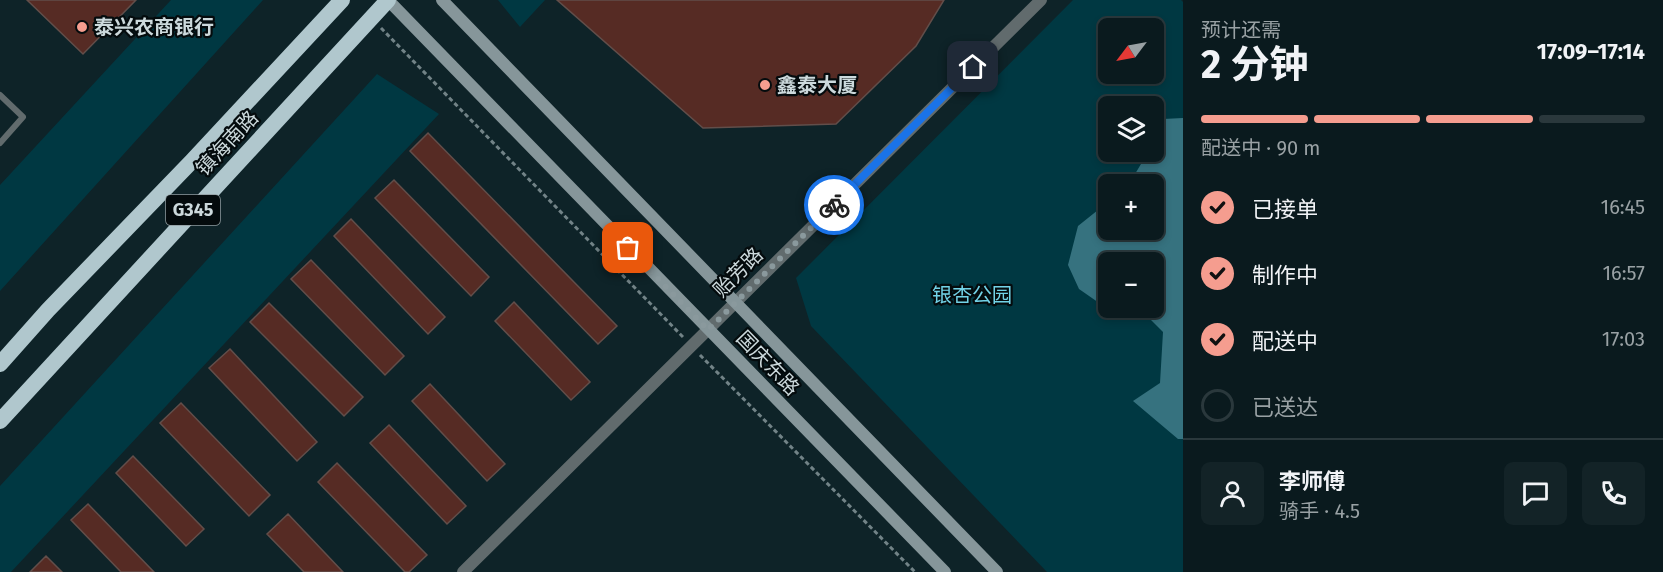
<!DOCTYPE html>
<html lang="zh">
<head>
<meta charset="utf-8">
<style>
	body { margin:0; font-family:"Fira Sans","Noto Sans SC",sans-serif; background:#132327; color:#f1f3f6; height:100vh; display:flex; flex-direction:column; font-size:22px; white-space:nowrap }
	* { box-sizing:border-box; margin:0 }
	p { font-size:20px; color:#99a1a4 }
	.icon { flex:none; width:33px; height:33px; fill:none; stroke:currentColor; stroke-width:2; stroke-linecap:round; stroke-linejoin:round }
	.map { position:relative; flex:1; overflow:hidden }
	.side { display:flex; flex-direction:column; background:#0a1a1e; width:480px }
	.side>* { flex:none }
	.needle { width:39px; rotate:238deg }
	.buttons { position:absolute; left:1098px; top:18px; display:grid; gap:12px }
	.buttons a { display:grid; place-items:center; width:66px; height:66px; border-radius:9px; background:#0a1a1e; box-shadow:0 3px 9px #0003,0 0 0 2px #2a383c; font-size:30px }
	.pin { position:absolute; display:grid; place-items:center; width:51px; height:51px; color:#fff; margin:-26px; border-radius:12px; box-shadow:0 3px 9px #0006 }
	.courier { position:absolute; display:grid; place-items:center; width:60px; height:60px; margin:-30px; border:4px solid #1a73e8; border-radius:50%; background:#fff; color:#222; box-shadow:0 2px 8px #0007 }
	.head em { font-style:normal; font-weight:700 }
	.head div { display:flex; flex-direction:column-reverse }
	.head { display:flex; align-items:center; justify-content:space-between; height:102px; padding:0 18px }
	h1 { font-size:39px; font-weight:700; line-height:45px }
	.bar { display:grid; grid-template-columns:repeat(4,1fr); gap:9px 6px; align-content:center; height:72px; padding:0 18px }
	.bar i { height:8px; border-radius:4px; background:#2a383c }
	.bar .on { background:#f59d8f }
	.bar p { grid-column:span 4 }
	.line { display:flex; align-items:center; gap:15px; padding:0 18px; border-top:2px solid #2a383c }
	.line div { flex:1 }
	.round { display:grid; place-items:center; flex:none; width:63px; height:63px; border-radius:9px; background:#132327 }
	ol { padding:0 18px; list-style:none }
	li { display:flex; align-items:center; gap:18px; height:66px }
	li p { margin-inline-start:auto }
	li .icon { padding:6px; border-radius:50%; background:#f59d8f; color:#111; stroke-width:4 }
	li:last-child { color:#99a1a4 }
	li i { width:33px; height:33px; border:3px solid #2a383c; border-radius:50% }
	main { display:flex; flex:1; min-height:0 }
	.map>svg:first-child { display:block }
	.green { fill:#003842; fill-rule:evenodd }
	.water { fill:#36727f }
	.building { fill:#562b24; stroke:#624e4a; stroke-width:1.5 }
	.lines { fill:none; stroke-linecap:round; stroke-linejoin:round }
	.path { stroke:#728387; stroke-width:3; stroke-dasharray:4.5 3; stroke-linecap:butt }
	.service { stroke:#616b6d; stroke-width:6 }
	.tertiary { stroke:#616b6d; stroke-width:12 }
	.secondary { stroke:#86969a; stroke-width:12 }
	.trunk { stroke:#b0c7cd; stroke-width:16 }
	.done { stroke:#8a999d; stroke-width:6; stroke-dasharray:0 10.8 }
	.route { stroke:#1a73e8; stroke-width:8 }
	.poi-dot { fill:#f59d8f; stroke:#040b0d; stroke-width:2 }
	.labels { text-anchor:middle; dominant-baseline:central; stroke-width:4.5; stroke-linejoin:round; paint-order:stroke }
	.shield { fill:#040b0d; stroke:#909b9e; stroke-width:1.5 }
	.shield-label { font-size:18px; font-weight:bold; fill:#ccd9dc }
	.poi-label { font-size:20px; font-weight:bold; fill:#ccd9dc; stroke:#040b0d; text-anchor:start }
	.street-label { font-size:20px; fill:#ccd9dc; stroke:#040b0d }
	.park-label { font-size:20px; fill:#72d2e7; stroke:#040b0d }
</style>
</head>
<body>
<main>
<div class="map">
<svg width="1183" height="572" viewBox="0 0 1183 572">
	<rect width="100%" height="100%" fill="#0e2328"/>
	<!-- green -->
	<path class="green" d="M171,0h92l-263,291v-106z
		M498,0h47l-25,27z
		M1073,0h108l2,2v570h-136l-236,-246 -15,-48zM1108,28h46v46h-46zM1108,106h46v46h-46zM1108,184h46v46h-46zM1108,262h46v46h-46z
		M377,74l62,40 -428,458h-11v-86z"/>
	<!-- water -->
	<path class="water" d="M1183,118v321h-5l-45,-38 27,-18 3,-51 -24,-24h15v-46h-46v39l-6,4 -23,-16 -11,-24 10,-39 30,-24v28h46v-46h-25l12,-20 -1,-12h14v-27l9,-6z"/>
	<!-- building -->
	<path class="building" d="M27,0h109l-53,54z
		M557,0h387l-28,46 -80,78 -133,4z
		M428,133l189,193 -19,18 -188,-193z
		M394,180l95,97 -18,19 -96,-98z
		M351,219l94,98 -17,17 -94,-98z
		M311,260l93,96 -19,19 -94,-96z
		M514,302l76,80 -19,18 -76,-79z
		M269,303l94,94 -19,19 -94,-94z
		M230,349l87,93 -20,19 -88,-93z
		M430,384l75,80 -18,17 -75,-80z
		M181,403l89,92 -21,21 -89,-93z
		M389,425l77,81 -19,18 -77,-81z
		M133,456l71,73 -18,17 -70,-73z
		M337,463l90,92 -18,17h-4l-87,-90z
		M88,504l66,68h-33l-50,-52z
		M288,514l55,58h-39l-37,-38z
		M46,556l16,16h-32z"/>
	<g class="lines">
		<!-- path -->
		<path class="path" d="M381,28l302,309
			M700,355l215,217"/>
		<!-- service -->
		<path class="service" d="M0,95l23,22 -23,26"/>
		<!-- tertiary -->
		<path class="tertiary" d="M463,572l578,-572"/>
		<!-- secondary -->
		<path class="secondary" d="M388,0l557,572
			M442,0l555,572"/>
		<!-- trunk -->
		<path class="trunk" d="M0,364l48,-54 144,-149 150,-161
			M0,421l388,-421"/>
	</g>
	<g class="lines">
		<!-- done -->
		<path class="done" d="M628,248l80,82 126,-125"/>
		<!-- route -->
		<path class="route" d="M834,205l139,-138"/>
	</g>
	<!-- markers -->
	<g class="poi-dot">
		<circle cx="82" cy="27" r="6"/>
		<circle cx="765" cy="85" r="6"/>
	</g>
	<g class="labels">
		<!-- shield labels -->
		<rect class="shield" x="166" y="195" width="54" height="30" rx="4.5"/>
		<g class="shield-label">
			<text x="193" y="210">G345</text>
		</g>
		<!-- poi labels -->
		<g class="poi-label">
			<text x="94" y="27">泰兴农商银行</text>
			<text x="777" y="85">鑫泰大厦</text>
		</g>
		<!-- street labels -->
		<g class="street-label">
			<text transform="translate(227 143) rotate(-47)">镇海南路</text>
			<text transform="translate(738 272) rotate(-45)">贻芳路</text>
			<text transform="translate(768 363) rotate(46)">国庆东路</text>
		</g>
		<!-- park labels -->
		<g class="park-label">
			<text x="972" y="295">银杏公园</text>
		</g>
	</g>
</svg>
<div class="buttons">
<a><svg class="needle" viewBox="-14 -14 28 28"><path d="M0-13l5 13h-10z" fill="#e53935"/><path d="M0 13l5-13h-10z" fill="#99a1a4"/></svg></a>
<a><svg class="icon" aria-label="layers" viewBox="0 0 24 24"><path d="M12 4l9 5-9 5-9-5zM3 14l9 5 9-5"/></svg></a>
<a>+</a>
<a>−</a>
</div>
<div class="pin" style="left:628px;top:248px;background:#ea580c"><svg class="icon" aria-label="bag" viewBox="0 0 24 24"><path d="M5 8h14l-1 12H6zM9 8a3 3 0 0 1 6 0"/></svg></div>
<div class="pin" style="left:973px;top:67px;background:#1f2937"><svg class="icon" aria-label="home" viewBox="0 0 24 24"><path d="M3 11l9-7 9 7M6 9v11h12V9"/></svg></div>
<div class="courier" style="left:834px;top:205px"><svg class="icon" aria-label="bike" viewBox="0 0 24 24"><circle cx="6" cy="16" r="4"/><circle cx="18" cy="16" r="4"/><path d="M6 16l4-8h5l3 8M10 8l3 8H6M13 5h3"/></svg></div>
</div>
<section class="side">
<div class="head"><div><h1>2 分钟</h1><p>预计还需</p></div><em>17:09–17:14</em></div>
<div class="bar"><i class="on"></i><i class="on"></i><i class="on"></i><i></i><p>配送中 · 90 m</p></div>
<ol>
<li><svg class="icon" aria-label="check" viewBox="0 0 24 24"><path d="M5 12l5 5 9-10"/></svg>已接单<p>16:45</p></li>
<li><svg class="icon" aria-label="check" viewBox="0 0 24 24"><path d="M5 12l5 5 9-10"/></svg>制作中<p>16:57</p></li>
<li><svg class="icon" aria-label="check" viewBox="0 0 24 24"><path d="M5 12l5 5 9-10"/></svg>配送中<p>17:03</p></li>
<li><i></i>已送达</li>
</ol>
<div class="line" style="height:108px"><a class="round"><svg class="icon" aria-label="person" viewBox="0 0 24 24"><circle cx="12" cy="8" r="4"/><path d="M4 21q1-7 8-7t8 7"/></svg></a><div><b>李师傅</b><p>骑手 · 4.5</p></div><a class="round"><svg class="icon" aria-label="chat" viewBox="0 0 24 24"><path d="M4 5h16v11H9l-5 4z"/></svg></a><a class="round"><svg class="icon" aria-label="phone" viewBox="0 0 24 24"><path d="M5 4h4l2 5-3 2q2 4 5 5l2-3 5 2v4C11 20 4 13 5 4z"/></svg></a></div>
</section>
</main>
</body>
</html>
